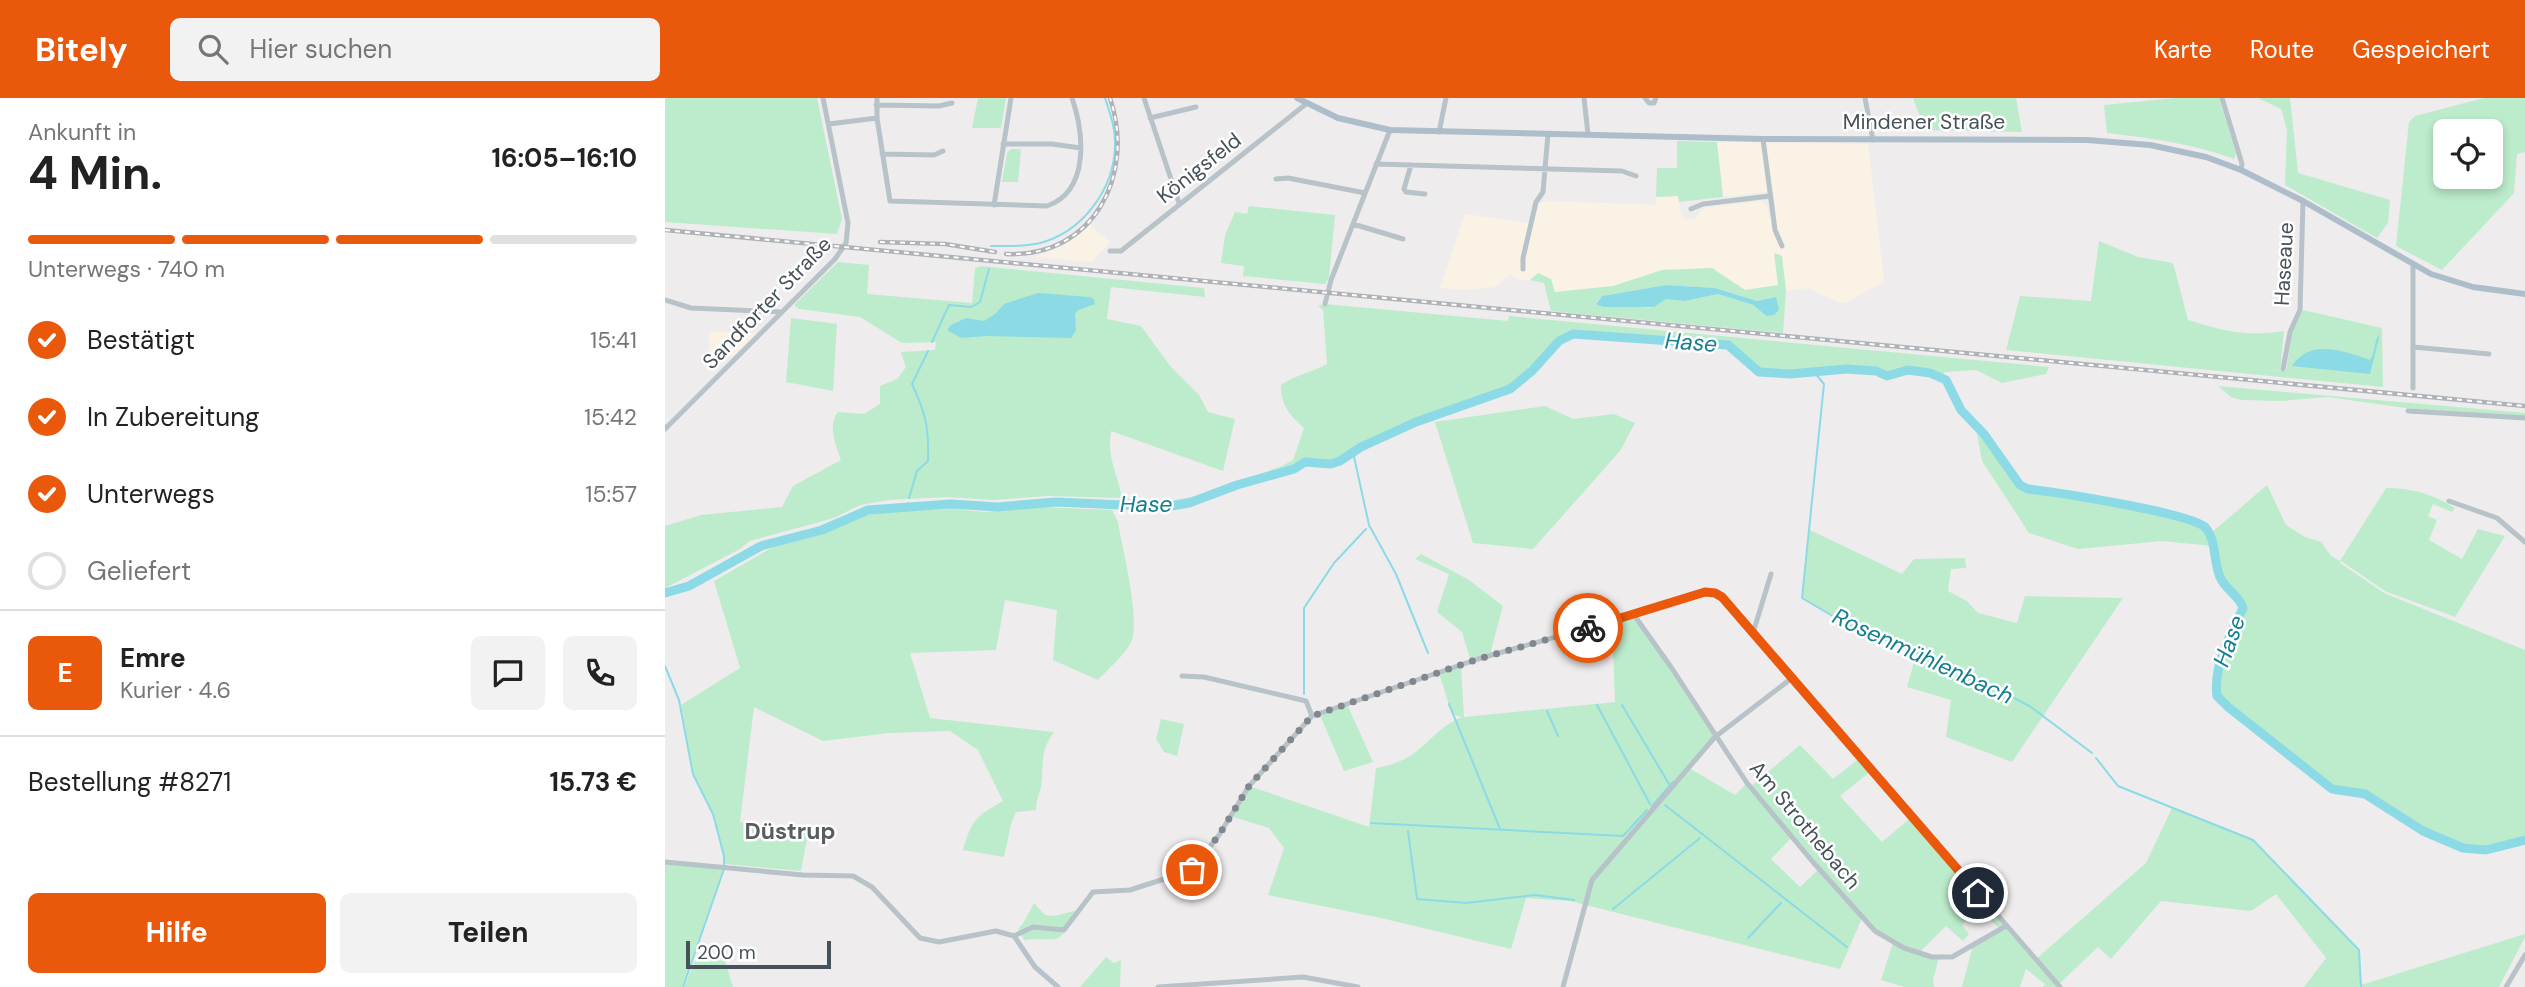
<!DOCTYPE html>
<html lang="de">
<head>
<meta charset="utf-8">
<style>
	body { margin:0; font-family:"DM Sans",sans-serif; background:#f2f2f2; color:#222; height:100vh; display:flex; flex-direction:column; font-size:26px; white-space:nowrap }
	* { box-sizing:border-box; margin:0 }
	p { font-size:23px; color:#767676 }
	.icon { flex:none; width:38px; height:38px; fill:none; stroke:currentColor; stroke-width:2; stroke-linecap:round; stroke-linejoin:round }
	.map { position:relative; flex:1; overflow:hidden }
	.drawer { display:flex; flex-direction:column; background:#fff; width:665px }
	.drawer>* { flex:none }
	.controls { position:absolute; left:1768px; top:21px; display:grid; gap:14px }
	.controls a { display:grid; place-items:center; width:70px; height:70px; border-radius:10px; background:#fff; box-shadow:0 4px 10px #0003; font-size:35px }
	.scale { position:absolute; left:21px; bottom:18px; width:145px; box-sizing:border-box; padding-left:7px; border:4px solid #465159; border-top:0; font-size:19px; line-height:24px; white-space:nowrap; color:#465159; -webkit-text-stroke:5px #fff; paint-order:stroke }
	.pin { position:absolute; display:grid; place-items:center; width:60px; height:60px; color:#fff; margin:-30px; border:4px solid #fff; border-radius:50%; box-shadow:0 2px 7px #0007 }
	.courier { position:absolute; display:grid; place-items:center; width:70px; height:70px; margin:-35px; border:5px solid #ea580c; border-radius:50%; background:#fff; color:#222; box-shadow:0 2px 9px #0007 }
	.summary em { font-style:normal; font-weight:700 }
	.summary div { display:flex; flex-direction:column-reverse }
	.summary { display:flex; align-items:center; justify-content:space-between; height:119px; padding:0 28px }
	h1 { font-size:46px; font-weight:700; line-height:52px }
	.bar { display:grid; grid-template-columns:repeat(4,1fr); gap:10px 7px; align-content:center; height:84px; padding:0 28px }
	.bar i { height:9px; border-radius:5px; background:#e0e0e0 }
	.bar .current { background:#ea580c }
	.bar p { grid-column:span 4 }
	.line { display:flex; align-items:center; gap:18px; padding:0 28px; border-top:2px solid #e0e0e0 }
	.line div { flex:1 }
	.round { display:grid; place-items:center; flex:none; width:74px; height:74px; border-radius:10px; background:#f2f2f2 }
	ol { padding:0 28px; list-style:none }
	li { display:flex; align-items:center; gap:21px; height:77px }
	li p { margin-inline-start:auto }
	li .icon { padding:7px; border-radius:50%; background:#ea580c; color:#fff; stroke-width:4 }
	li:last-child { color:#767676 }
	li i { width:38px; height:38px; border:4px solid #e0e0e0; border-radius:50% }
	.primary-button { display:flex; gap:14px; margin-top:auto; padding:14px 28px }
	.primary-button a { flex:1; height:80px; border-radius:10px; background:#ea580c; color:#fff; font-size:28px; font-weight:700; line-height:80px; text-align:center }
	.primary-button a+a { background:#f2f2f2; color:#222 }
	header { display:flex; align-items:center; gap:42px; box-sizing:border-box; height:98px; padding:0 35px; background:#ea580c; color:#fff }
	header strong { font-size:33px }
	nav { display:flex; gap:38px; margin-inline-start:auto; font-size:24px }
	.search { width:490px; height:63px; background:#f2f2f2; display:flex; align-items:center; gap:18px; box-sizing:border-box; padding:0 24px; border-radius:10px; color:#767676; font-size:26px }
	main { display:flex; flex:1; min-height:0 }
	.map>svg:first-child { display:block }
	.commercial { fill:#faf3e5 }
	.green { fill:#bceccb; fill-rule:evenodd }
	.water { fill:#8bdae6 }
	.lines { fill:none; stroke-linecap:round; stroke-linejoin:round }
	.stream { stroke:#8bdae6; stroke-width:2 }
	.river { stroke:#8bdae6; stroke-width:9 }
	.minor { stroke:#b8c2c9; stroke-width:5 }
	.major { stroke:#adbeca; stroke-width:6 }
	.rail-casing { stroke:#afb2b7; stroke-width:4.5 }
	.rail { stroke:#fff; stroke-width:2; stroke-dasharray:5; stroke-linecap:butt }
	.done { stroke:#81878d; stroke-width:7; stroke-dasharray:0 12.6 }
	.route { stroke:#ea580c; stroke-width:9 }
	.labels { text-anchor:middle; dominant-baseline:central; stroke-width:5; stroke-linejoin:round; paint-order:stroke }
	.street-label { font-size:21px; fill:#465159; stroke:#fff }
	.water-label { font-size:23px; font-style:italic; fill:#137f90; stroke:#fff }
	.neighbourhood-label { font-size:23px; font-weight:bold; fill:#595d61; stroke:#fff }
</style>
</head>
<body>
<header>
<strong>Bitely</strong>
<div class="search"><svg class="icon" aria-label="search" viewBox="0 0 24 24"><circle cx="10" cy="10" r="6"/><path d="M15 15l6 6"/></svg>Hier suchen</div>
<nav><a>Karte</a><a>Route</a><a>Gespeichert</a></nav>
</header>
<main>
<section class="drawer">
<div class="summary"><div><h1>4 Min.</h1><p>Ankunft in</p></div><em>16:05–16:10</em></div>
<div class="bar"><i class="current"></i><i class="current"></i><i class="current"></i><i></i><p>Unterwegs · 740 m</p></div>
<ol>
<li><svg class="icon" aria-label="check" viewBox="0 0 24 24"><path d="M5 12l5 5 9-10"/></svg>Bestätigt<p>15:41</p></li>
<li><svg class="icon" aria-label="check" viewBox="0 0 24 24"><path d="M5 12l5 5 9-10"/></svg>In Zubereitung<p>15:42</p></li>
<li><svg class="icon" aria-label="check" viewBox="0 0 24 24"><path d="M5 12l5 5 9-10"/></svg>Unterwegs<p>15:57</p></li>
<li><i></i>Geliefert</li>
</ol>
<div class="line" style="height:126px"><b class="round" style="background:#ea580c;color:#fff">E</b><div><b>Emre</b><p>Kurier · 4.6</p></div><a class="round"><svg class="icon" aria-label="chat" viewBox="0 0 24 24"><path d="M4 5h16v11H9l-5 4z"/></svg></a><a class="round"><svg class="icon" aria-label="phone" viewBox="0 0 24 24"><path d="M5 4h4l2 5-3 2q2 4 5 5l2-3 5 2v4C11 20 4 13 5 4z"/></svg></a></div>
<div class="line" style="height:91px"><div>Bestellung #8271</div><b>15.73 €</b></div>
<div class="primary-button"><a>Hilfe</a><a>Teilen</a></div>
</section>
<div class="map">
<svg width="1860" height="889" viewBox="0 0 1860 889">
	<rect width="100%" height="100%" fill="#efeced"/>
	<!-- commercial -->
	<path class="commercial" d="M1052,44l151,2 16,137 -35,20 -9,2 -32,-15 -22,3 -4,-35 -7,-2 4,31 -34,5 -33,-22 -50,2 -49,16 -59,6 -16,-19 -8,7 -13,-1 -6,-5 -16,13 -26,3 -29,-2 25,-74 69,10 5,-20 8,-3 109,4v-8l22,-1 3,19 6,5 8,-1 9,-11 58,-7 5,5 2,9 7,-1 -3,-23 -50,6z
		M424,126l21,18 -18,20 -58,-5 30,-11z
		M44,234l47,1 -24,24 -23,-1z"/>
	<!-- green -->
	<path class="green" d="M0,0h152l25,121 -5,15 -172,-12z
		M313,0h28l-5,30h-29z
		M1248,0h103l6,34 -97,-2z
		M1510,0h44l17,56 -2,5c-41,-15 -83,-21 -127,-26l-3,-28z
		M1593,0h32l8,75 92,27 -2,23 -11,15 -92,-53 2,-55 -6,-21z
		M1819,0h41v54l-8,2 -3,39 -72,77 -46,-24 13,-124 6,-6zM1780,33h45v46h-45z
		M1012,43l40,1 6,55 -44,5 -1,-6 -22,1 1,-29h20z
		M346,51h10l-3,33h-16l5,-29z
		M584,108l86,9 -6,62 -4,7 -82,-8 1,-10 -23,-3 4,-28 10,-23 12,2z
		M1434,143l39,16 35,6 15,57c35,11 60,17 96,11l-4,39h-8l14,1 6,-38 11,-23 79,18 1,59 -377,-37 14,-54 71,5z
		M1109,155l8,3 4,35 -3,42 -232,-22 -7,-28 -14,-3 8,-7 13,6 4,13 58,-6 49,-16 50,-2 33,22 33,-5zM1001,187l49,3 42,13 19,-4 -11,19 -12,-11 -35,-11 -33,7 -19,-2 -16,9 -16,-3 -31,2 -7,-4 6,-7z
		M173,164l31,3 -2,29 105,9 3,-35 6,-2 223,22 1,9 -94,-10 -4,32 34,7 30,41 28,28 9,17 27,7 -12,52 -112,-40c-4,29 6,40 11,67l-74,-2 -55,4 -46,-3 -59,3 -28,5 -26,13 -84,23 -10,8 -75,39v-62l36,-11 81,-8 11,-21 48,-26c-5,-15 -14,-34 -3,-48l26,2 16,-10v-18l17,-7 9,-12 -5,-15 34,-2 1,-8 -34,1 -42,-26 -61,-8 -5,-4z
		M660,206l183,17 1,-5 540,51 -3,7 -44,9 -26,-13 -31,2 -4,5 -33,-7 -21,6 -12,-5 -28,-2 -57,5 -31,-2 -31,-27 -155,-11 -14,7 -27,30 -20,17 -96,34 -55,25 -21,14 -9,3 -26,-2 -11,7 -57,16 -48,18 -23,4 -47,-3 3,-6 36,5 44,-8 80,-29 11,-6 11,-32c-14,-12 -24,-24 -23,-43 16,-11 30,-12 46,-21l-4,-54 -5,-4z
		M126,220l46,6 -4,67 -47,-9z
		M1553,288l307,27v4l-113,-8 -84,-12 -47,4 -40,-1 -10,-3z
		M880,308l28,13 41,-5 21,9 -15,28 -87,98 -60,-6 -38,-121z
		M1311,330c21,17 27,49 52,61l102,15 70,18 10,12 57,-49 19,40 19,12 16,5 10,14 9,5 46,-73c27,0 46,6 69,20l-3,4 -19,-8 -5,12 9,4 -8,20 33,19 16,-30 27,7 -50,81 -70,-26 -44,-30 -1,2 44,30 141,57v190l-39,10 -23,-2 -38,-15 -60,-39 -33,-5 -104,-82 -11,-11c-4,-30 13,-61 26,-88 -4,-13 -15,-17 -21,-27 -6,-11 -7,-24 -9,-35l-51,-5 -84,8 -49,-16 -47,-72z
		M378,409l69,3 6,12c4,26 23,98 13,120 -7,14 -23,27 -33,38l-45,-20 4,-50 -52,-10 -9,50 -86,3 20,65 124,14c-15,20 -10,33 -13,55 -2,8 -5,14 -5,23l-20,2 -5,12 -7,33 -41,-7c9,-31 13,-34 40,-49l-25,-51 -28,-19 -61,2 -66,8 -69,-34 -14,115 68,11 -7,38 -76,-7 -11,-50 -20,-40 -13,-69 59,-37 -26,-87 59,-34 43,-11 52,-21 18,-3 68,-3 32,3z
		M1145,432l92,44 12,-15 51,-1 1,10 -15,1 -3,22 19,10 11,12 39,10 8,-27 98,2 -111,164 -66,-25 5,-37 -44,-13 10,-35 -64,-24 -51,-30z
		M756,456l48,26 34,26 -12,44 2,5 -22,7 -9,-30 -25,-20 12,-38 -34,-15z
		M969,517l81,122 -26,31 46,27 12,-12 3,4 50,-42 33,34 28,-22 11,13 -32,26 42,46 31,-26 123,143 110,-96 26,-55 81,32 106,110 2,35 164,-51v3l-26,50h-195l22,-29 -50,-64 -25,17 -90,-10 -50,58 -13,-12 -39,37 1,3h-17l2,-3 -19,-15 -6,18h-58l11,-41 27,-16 -21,-24 -17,19 7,9 -6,7 -17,-15 -26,26 19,5 -6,23 1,7h-30l-23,-7 12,-37 -31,-25 -22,51 -270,-68 -44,-3 -15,51 -130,-31 -113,-23 16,-47 -15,-20 -39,-12 19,-30 120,41 7,-59c49,-8 49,-35 86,-51l-10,-3 -13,-41 22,-8 3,52 151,-15 -3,-80zM1127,739l27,32 -19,18 -29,-28z
		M682,606l26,58 -29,9 -25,-58z
		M496,621l23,5 -7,32 -13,-4 -8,-13z
		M0,766l58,5 -41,118h-17z
		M369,805l11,12 9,1 24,-6c-5,7 -13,25 -20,28 -6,3 -24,0 -34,2l-6,-11 6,-7z
		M441,859l8,6 7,-3 -1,27h-40z
		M31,860l29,3 8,26h-49z"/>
	<!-- water -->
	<path class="water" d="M1001,187l49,3 42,13 19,-4 3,13 -5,5 -8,1 -13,-11 -35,-11 -33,7 -19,-2 -12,8h-51l-7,-3 6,-8z
		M373,195l52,4 4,2 1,5 -17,6 -3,4 1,16 -5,8 -85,-2 -25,2 -14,-8 4,-5 15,-7 18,3 11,-7 9,-10z
		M1715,236l-10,40 -78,-8c18,-28 52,-15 78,-6 6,-8 3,-18 10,-26z"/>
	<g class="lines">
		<!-- stream -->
		<path class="stream" d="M326,148c16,0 33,1 49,-3 42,-11 74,-53 75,-97 1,-16 -5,-33 -10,-48
			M267,244l17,-37 22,2 9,-5 9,-33
			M1149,274l10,12 -22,214 51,30 111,43 67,36 61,46
			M688,354l16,73 27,49 32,79
			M244,400l8,-27 11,-10c1,-33 -2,-47 -16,-77l16,-33
			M243,408v-3
			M0,568l14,34 14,74 20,40 11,42v13l-41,118
			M639,596v-86l30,-45 32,-34
			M784,606l51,125
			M932,607l53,99
			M957,607l47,79
			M882,613l11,25
			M1431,660l22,28 135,54 106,110 2,37
			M1000,707l182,142
			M987,708l21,-24
			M706,725l252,13 24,-26
			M743,733l9,68 49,4 69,-8 39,5
			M948,811l87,-71
			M1083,840l33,-35"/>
		<!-- river -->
		<path class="river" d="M0,495l24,-7 72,-40 61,-16 46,-20 83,-6 46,3 59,-5 110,5 23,-4 48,-18 57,-16 11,-7 26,2 9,-3 21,-14 55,-25 94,-33 22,-18 27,-30 14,-7 155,11 31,27 31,2 57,-5 29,2 11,5 21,-6 22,3 16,7 15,30 23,24 36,51 8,4c26,3 165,24 178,39 11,14 7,36 15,51 6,12 18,16 22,29 -13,27 -30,58 -26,88l11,11 104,82 33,5 58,37 40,17 23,2 39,-10"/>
		<!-- minor -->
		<path class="minor" d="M212,0v20l13,83 157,5c43,-15 37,-73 25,-108
			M479,0l35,105
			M919,0l4,36
			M980,0l4,5h5l2,-5
			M1200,0l8,42
			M1557,0l20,66 -1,6
			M211,7l63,1 13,-3
			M485,20l46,-11
			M164,26l48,-6
			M774,34l7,-34
			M1098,41l12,91 7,16
			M338,46h49l29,4
			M217,56l52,1 9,-4
			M711,66l246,7 14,5
			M746,67l-7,24 2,3 19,2
			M611,81l12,-1 77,15
			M329,107l17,-107
			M1026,111l12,-5 67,-8
			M688,126l50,15
			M445,153h11l185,-147
			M858,171v-11l13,-56 7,-10 5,-58
			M0,202l26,8 91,4
			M660,206l6,-24 59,-150
			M1748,249l76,7
			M1618,271l7,-37 10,-22 3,-109
			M1748,290v-122
			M1743,313l117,7
			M0,331l170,-170 11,-16 2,-20 -25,-125
			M1784,403l48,17 28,24
			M969,517l37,52 76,116 65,78 63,70 29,17 28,9h20l54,-31
			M1088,535l18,-59
			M517,578l22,1 102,24 6,15
			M0,764l138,13 50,1 19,11 48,51 19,4 57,-11 18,5 21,31 23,20
			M349,838l19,-9 31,3 29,-38 37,-2 62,-20 27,-35 30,-49 63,-70 166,-57 156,-44 71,-23 10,1 7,4 338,390
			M493,889l145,-10 55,10
			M898,889l29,-107 123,-143 77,-59
			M1841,889l19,-32"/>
		<!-- major -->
		<path class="major" d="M632,0l41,20 52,12 373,9 324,1 63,5 56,12 35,13 62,31 128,73 42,13 52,7"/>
		<defs>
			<path id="rail" d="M0,132l1860,176
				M215,144l65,2 50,8
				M341,156c88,4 130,-80 104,-156"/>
		</defs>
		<!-- rail casing -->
		<use href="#rail" class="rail-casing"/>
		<!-- rail -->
		<use href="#rail" class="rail"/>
	</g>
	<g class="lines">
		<!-- done -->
		<path class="done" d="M527,772l27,-35 30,-49 63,-70 166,-57 110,-31"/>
		<!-- route -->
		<path class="route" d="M923,530l117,-36 10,1 7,4 256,296"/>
	</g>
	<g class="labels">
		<!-- street labels -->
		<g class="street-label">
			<text x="1259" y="24">Mindener Straße</text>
			<text transform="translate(534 70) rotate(-38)">Königsfeld</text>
			<text transform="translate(1619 166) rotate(-87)">Haseaue</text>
			<text transform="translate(102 205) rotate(-46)">Sandforter Straße</text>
			<text transform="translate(1140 727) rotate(50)">Am Strothebach</text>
		</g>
		<!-- water labels -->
		<g class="water-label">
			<text transform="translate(1026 244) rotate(4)">Hase</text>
			<text x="481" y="406">Hase</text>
			<text transform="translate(1564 543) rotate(-70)">Hase</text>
			<text transform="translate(1258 558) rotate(25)">Rosenmühlenbach</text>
		</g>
		<!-- neighbourhood labels -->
		<g class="neighbourhood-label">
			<text x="125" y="733">Düstrup</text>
		</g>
	</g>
</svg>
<div class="controls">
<a><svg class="icon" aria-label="locate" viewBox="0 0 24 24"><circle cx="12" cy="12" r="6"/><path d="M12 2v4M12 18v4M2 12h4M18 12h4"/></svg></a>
</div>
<div class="scale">200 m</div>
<div class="pin" style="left:527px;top:772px;background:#ea580c"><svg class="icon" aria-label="bag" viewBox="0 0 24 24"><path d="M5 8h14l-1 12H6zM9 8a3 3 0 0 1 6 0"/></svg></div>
<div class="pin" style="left:1313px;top:795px;background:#1f2937"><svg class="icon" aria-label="home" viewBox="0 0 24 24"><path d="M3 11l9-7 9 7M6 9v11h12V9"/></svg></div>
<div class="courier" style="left:923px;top:530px"><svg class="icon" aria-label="bike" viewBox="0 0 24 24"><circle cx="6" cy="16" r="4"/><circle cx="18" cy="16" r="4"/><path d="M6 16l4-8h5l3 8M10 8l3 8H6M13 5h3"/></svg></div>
</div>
</main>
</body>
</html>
